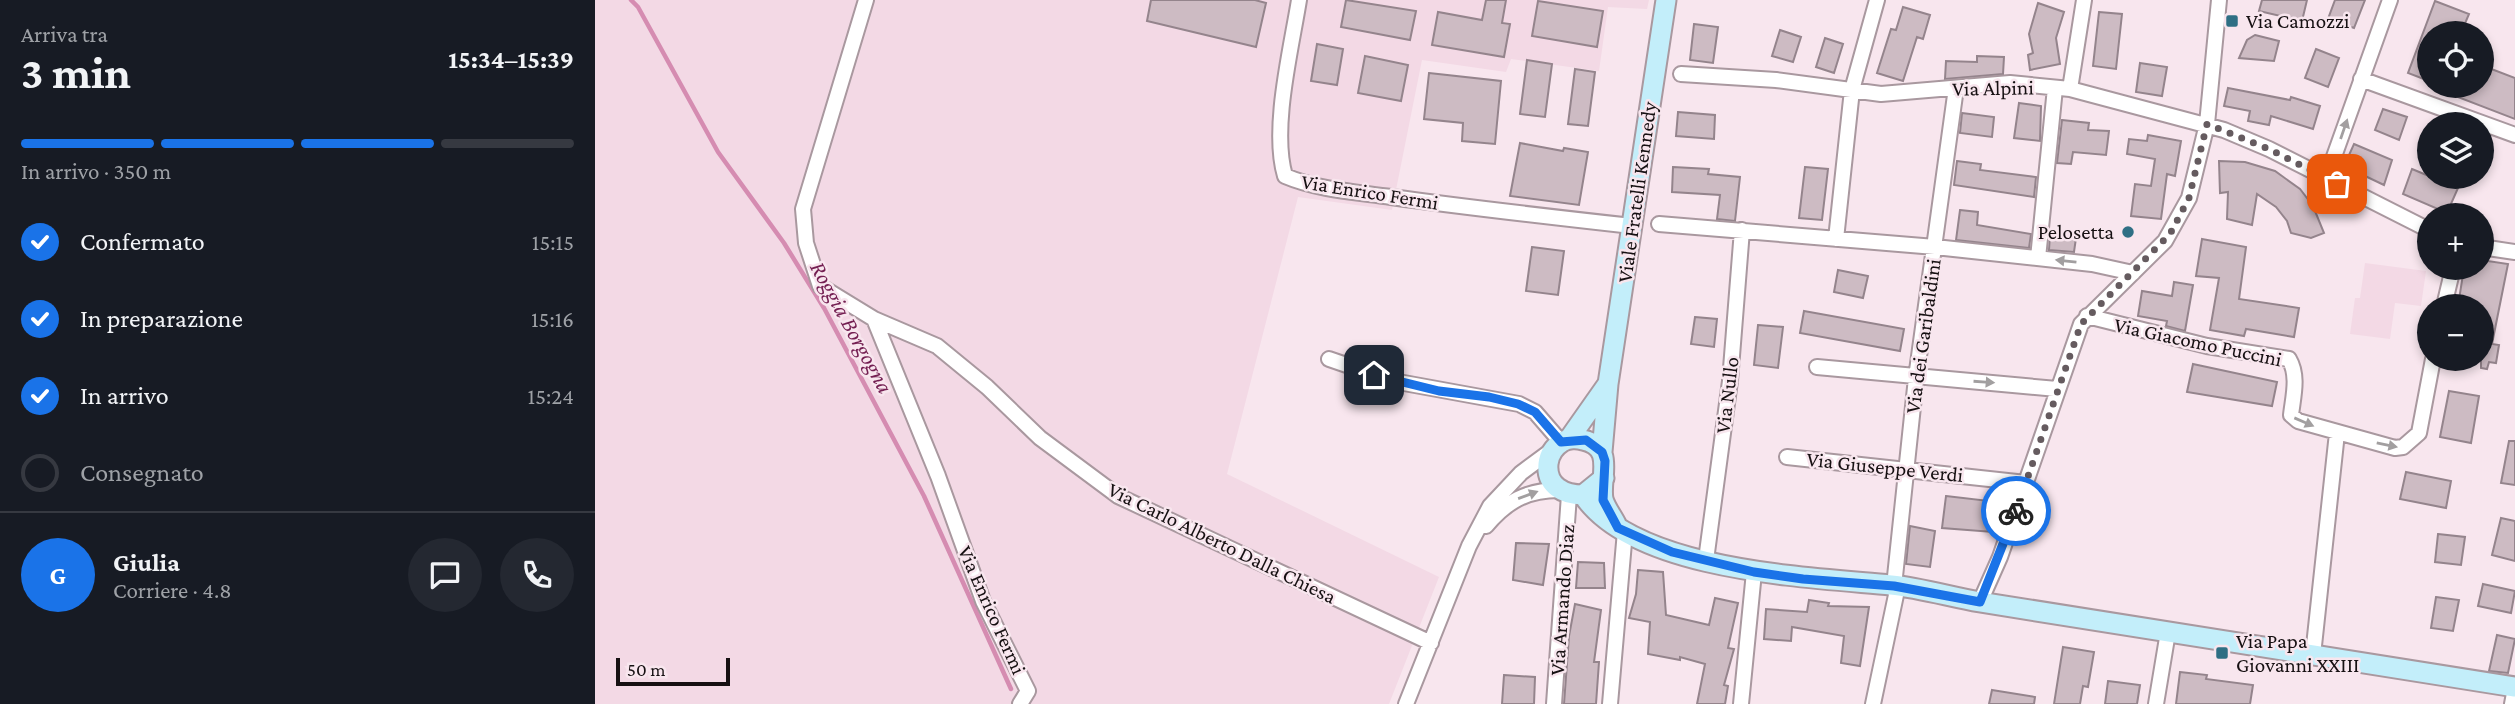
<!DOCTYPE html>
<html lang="it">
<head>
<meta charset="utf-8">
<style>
	body { margin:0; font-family:"Crimson Pro",serif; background:#242831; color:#f1f3f6; height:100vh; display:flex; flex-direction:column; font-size:26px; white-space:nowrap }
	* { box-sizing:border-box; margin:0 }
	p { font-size:23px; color:#9ea1a6 }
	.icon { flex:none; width:38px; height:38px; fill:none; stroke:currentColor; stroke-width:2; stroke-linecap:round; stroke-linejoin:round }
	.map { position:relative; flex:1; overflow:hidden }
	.side { display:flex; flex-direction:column; background:#171b24; width:595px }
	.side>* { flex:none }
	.fabs { position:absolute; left:1822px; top:21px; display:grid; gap:14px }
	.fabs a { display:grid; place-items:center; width:77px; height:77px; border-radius:50%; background:#171b24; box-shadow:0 4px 10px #0003; font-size:35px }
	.scale { position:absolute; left:21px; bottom:18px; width:114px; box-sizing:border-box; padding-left:7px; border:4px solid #161012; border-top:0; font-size:19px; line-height:24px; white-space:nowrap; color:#161012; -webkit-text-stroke:5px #f8e6ee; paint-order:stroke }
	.pin { position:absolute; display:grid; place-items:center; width:60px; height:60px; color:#fff; margin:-30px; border-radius:14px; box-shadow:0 4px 10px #0006 }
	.courier { position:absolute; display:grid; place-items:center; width:70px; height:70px; margin:-35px; border:5px solid #1a73e8; border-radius:50%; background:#fff; color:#222; box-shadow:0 2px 9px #0007 }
	.summary em { font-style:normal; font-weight:700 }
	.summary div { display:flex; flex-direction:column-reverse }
	.summary { display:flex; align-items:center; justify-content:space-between; height:119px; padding:0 21px }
	h1 { font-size:46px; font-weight:700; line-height:52px }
	.bar { display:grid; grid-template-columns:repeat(4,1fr); gap:10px 7px; align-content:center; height:84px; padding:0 21px }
	.bar i { height:9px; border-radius:5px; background:#363941 }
	.bar .active { background:#1a73e8 }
	.bar p { grid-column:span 4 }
	.line { display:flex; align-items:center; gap:18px; padding:0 21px; border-top:2px solid #363941 }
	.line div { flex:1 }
	.round { display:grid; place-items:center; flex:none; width:74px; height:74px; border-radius:37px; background:#242831 }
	ol { padding:0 21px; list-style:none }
	li { display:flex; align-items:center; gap:21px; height:77px }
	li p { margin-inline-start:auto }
	li .icon { padding:7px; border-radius:50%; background:#1a73e8; color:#fff; stroke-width:4 }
	li:last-child { color:#9ea1a6 }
	li i { width:38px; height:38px; border:4px solid #363941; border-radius:50% }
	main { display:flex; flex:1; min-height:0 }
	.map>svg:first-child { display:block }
	.built { fill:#f3d9e5 }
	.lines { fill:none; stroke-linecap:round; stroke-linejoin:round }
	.stream { stroke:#d58cb1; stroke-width:4.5 }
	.building { fill:#cdbbc3; stroke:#94848c; stroke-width:2 }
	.street-casing { stroke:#a9989f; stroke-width:18 }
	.secondary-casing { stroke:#a9989f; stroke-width:23 }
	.street { stroke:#fff; stroke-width:14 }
	.secondary { stroke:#c3eefa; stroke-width:19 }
	.oneway { fill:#a29fa0 }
	.done { stroke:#655b5f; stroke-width:7; stroke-dasharray:0 12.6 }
	.route { stroke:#1a73e8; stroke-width:9 }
	.poi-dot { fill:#2f6f84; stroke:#f8e6ee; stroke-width:2.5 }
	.labels { text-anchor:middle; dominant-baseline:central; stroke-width:5; stroke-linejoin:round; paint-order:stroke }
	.poi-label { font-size:21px; fill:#161012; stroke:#f8e6ee; text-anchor:start }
	.street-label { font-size:21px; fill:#161012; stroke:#f8e6ee }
	.water-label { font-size:23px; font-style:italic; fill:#741f52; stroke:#f8e6ee }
</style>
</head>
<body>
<main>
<section class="side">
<div class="summary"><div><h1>3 min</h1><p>Arriva tra</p></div><em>15:34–15:39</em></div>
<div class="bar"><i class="active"></i><i class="active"></i><i class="active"></i><i></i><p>In arrivo · 350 m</p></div>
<ol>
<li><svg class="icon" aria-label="check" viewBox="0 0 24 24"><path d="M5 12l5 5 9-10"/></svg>Confermato<p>15:15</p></li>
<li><svg class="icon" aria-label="check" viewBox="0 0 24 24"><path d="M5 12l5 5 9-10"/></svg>In preparazione<p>15:16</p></li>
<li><svg class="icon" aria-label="check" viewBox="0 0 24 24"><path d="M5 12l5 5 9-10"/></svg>In arrivo<p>15:24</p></li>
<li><i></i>Consegnato</li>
</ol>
<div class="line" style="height:126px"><b class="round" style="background:#1a73e8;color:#fff">G</b><div><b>Giulia</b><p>Corriere · 4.8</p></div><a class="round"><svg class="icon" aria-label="chat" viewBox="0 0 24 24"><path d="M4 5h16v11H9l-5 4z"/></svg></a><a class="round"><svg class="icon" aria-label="phone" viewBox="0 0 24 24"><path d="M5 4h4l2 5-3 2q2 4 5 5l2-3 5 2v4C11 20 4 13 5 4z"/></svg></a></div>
</section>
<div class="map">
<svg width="1920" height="704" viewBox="0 0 1920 704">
	<rect width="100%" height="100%" fill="#f8e6ee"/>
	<!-- built -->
	<path class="built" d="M0,0h1054l-2,9 -39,-2 -9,64 -88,-12 -5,13 -84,-12 -30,150 -94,-13 -71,277 212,103 -50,127h-794z
		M1770,263l61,8 -5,35 -26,-3 -5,36 -40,-5 5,-36h5z"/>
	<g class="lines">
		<!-- stream -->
		<path class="stream" d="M36,0l7,7 80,145 66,91 40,65 100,188 87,193"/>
	</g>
	<!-- building -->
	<path class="building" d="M556,0h104l11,3 -10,44 -109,-26z
		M751,0l70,11 -6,29 -69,-13z
		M891,0h20l-4,23 8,1 -6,33 -72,-12 6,-33 44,8z
		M1667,0h45l-5,21 -43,-10z
		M1740,0h30l-11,28 -26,-9z
		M943,1l65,10 -6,36 -65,-11z
		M1840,1l34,13 -8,19h-32v48l-21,-8z
		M1443,3l26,9 -8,26 4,26 -30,6 -2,-15 5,-2 -4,-19z
		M1308,7l27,8 -7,24 -6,-2 -14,44 -26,-8 14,-44 5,1z
		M1504,12l23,2 -6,55 -23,-3z
		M1099,24l24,3 -5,36 -23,-3z
		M1185,30l21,7 -8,25 -21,-6z
		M1660,35l24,6 -5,20 -35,-3 8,-18z
		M1230,38l18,6 -9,29 -18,-6z
		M722,44l26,5 -6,36 -26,-4z
		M1721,49l23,9 -11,29 -23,-9z
		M770,56l43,9 -7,36 -43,-8z
		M1382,56l27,1 -1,17 -58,5 1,-18 31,1z
		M932,60l25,4 -7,53 -25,-3z
		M1545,63l27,4 -5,29 -26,-4z
		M1886,65l34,13v41l-83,-32 49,-1z
		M980,69l20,3 -7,54 -20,-2z
		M834,73l72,8 -6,63 -33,-3 1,-18 -39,-4z
		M1633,88l62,12 1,-3 29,9 -7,23 -42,-13 -2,9 -21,-4 2,-10 -26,-5z
		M1424,103l22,3 -1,35 -26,-3z
		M1788,109l24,8 -8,23 -24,-10z
		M1083,112l37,3 -1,24 -38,-3z
		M1367,113l32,4 -2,20 -32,-4z
		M1467,120l27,3 -1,7 21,1 -3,24 -33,-3 -2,12 -14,-1z
		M1553,135l33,6 -6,35 -8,-2 -6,45 -30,-3 4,-32 16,2 4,-27 -28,-5 2,-15 18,2z
		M925,143l43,8 1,-3 24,4 -9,53 -69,-9z
		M1759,144l38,16 -8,25 -40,-19z
		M1362,161l24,3 -1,6 56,7 -2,20 -80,-12z
		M1624,161l26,1 30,9 25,18 13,17 11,27 -13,5 -20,-5 -4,-12 -11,-14 -19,-13 -5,31 -25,-6 1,-27 -8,1z
		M1078,167l36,2 -1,5 32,3 -5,44 -18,-2 3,-24 -48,-3z
		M1210,167l23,2 -6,51 -23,-2z
		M1817,169l46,19 -11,25 -44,-19z
		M1365,210l18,2 -1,13 54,9 -2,14 -73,-8z
		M1455,234l26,4 -2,14 -25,-2z
		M1607,239l44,8 -7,52 60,9 -5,29 -48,-8 -2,7 -34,-6 9,-52 -23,-2z
		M937,247l32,4 -6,44 -32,-4z
		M1886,260l27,4 -16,80 7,1 -3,18 -7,-1 -2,7 -6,-1v-62h-23l6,-38h17z
		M1243,270l30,6 -5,22 -29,-6z
		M1579,282l19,3 -8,46 -19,-5 1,-5 -29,-5 4,-25 30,5z
		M1209,311l100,18 -4,22 -100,-18z
		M1100,317l22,2 -3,28 -23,-3z
		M1163,325l25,2 -5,41 -24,-3z
		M1598,364l84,18 -5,24 -85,-14z
		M1854,391l30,5 -8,47 -31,-6z
		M1914,441h6v44l-14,-2z
		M1811,472l45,9 -5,27 -46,-9z
		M1351,496l52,6 -5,30 -51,-4z
		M1906,518l14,3v40l-23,-6z
		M1315,526l25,5 -5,36 -24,-3z
		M1843,534l27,3 -4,28 -26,-3z
		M921,543l33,1 -6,41 -30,-5z
		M983,562l26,1 1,25h-29z
		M1043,570l25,2 3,43 43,10 6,-27 23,5 -10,45 6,1 -10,36 4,1 -3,18h-28l8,-40 -25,-7v3l-32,-6 2,-32 -21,-4 7,-24z
		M1888,584l32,7 -4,22 -33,-7z
		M1841,597l23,3 -6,31 -22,-3z
		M1214,600l20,3 -1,3 41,1 -9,59 -19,-3 3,-27 -52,-9 -1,14 -27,-2 2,-30 41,3z
		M980,604l26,6 -7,52h5l-3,42h-32l5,-68z
		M1902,635l18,4 -7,34 -19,-2z
		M1468,647l31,5 -6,35 -5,-1 -3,18h-26z
		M1585,672l27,3 -1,4 47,6 -3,19h-74z
		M909,675l31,2 -1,27h-32z
		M1513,681l32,4 -3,19h-32z
		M1397,690l43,7 -1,7h-45z"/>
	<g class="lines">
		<defs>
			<path id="street" d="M271,0l-63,209 3,34 14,43 54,33 63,27 50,41 53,51 78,58 313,147
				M704,0c-8,50 -28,129 -14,176 33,14 71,16 106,21 80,11 160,20 241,29
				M1086,74l95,6 105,14 129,-11 60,6 154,41 45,19 160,81
				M1766,79l154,56
				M1475,89l14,-89
				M1731,179l64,-179
				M1064,224l276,23 157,17 41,9
				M1241,239l16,-149 25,-90
				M1886,247l34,5
				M1443,258l17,-170
				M1849,306l9,-38
				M1492,316l120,30 82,13c10,17 4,38 2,56l7,6 97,27 8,-1 16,-14 14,-74
				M279,319l64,157 45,125 45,90 -8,13
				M734,359l64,22 126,23 16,8 26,30
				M1222,367l240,22
				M1192,457l239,26
				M891,526c20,-24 40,-36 73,-36
				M1111,560l24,-179 12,-151
				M1385,602l20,-45 81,-233 84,-83 24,-43 18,-74 12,-124
				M1718,655l24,-222
				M811,704l63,-158 21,-40 31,-33 31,-23
				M959,704l15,-209
				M1015,704l15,-173
				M1146,704l13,-132
				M1278,704l23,-109 -2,-9 22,-208 40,-290
				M1561,704l12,-72
				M1917,704l3,-16"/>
			<path id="secondary" d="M974,439l38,-54
				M1007,452l6,-68 58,-384
				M1009,478l-21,17c-19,0 -37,-9 -35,-31 1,-9 6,-17 14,-22 6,-4 15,-4 21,-2 33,7 16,38 20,59 2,8 9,17 13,25
				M988,495c51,76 224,82 308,90 30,3 60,12 89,17l535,85"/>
		</defs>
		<!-- street casing -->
		<use href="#street" class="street-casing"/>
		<!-- secondary casing -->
		<use href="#secondary" class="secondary-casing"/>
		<!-- street -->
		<use href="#street" class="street"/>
		<!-- secondary -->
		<use href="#secondary" class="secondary"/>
	</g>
	<!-- one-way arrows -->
	<defs><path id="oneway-solid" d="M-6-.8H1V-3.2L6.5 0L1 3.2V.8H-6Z" transform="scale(1.75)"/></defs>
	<g class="oneway">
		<use href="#oneway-solid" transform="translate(1749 129) rotate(-71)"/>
		<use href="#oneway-solid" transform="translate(1471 261) rotate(-174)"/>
		<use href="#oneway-solid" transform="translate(1389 382) rotate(4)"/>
		<use href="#oneway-solid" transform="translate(1709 422) rotate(23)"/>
		<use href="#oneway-solid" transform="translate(1792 445) rotate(12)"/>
		<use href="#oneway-solid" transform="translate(933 495) rotate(-20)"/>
	</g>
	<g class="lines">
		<!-- done -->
		<path class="done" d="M1421,511l65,-187 89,-90 19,-36 18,-74 62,25 68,35"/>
		<!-- route -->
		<path class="route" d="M779,375l65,16 50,6 29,7 17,8 26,30 25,-2 16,12 3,9 -2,39 15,28 54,24 82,20 49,7 91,7 86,16 36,-91"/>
	</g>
	<!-- markers -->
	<g class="poi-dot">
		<rect x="1630" y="14" width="14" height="14" rx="3.5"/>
		<circle cx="1533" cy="232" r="7"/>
		<rect x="1620" y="646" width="14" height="14" rx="3.5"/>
	</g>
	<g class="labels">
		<!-- poi labels -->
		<g class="poi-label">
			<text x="1651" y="21">Via Camozzi</text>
			<text x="1519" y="232" text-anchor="end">Pelosetta</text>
			<text x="1641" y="641">Via Papa<tspan x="1641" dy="24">Giovanni XXIII</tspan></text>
		</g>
		<!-- street labels -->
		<g class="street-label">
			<text transform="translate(1398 88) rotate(-1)">Via Alpini</text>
			<text transform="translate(775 192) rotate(9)">Via Enrico Fermi</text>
			<text transform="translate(1042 192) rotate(-82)">Viale Fratelli Kennedy</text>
			<text transform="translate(1328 336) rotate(-82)">Via dei Garibaldini</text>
			<text transform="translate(1603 342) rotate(12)">Via Giacomo Puccini</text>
			<text transform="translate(1132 395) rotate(-83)">Via Nullo</text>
			<text transform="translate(1290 467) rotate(6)">Via Giuseppe Verdi</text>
			<text transform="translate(627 543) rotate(26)">Via Carlo Alberto Dalla Chiesa</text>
			<text transform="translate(967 600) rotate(-86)">Via Armando Diaz</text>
			<text transform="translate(397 610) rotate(66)">Via Enrico Fermi</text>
		</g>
		<!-- water labels -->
		<g class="water-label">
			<text transform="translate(257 327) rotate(61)">Roggia Borgogna</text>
		</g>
	</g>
</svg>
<div class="fabs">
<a><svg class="icon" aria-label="locate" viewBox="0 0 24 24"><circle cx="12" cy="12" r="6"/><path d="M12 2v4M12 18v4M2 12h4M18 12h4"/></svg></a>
<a><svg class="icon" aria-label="layers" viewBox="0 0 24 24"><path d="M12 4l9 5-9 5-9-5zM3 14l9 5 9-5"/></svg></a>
<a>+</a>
<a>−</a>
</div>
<div class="scale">50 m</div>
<div class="pin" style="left:1742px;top:184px;background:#ea580c"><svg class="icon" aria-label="bag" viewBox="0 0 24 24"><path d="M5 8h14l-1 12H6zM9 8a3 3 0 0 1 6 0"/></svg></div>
<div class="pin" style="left:779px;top:375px;background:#1f2937"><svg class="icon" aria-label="home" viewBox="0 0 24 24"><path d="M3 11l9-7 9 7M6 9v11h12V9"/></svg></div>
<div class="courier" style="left:1421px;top:511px"><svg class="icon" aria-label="bike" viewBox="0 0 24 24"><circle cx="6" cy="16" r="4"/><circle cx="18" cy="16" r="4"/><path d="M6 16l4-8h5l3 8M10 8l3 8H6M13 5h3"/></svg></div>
</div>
</main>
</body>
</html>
